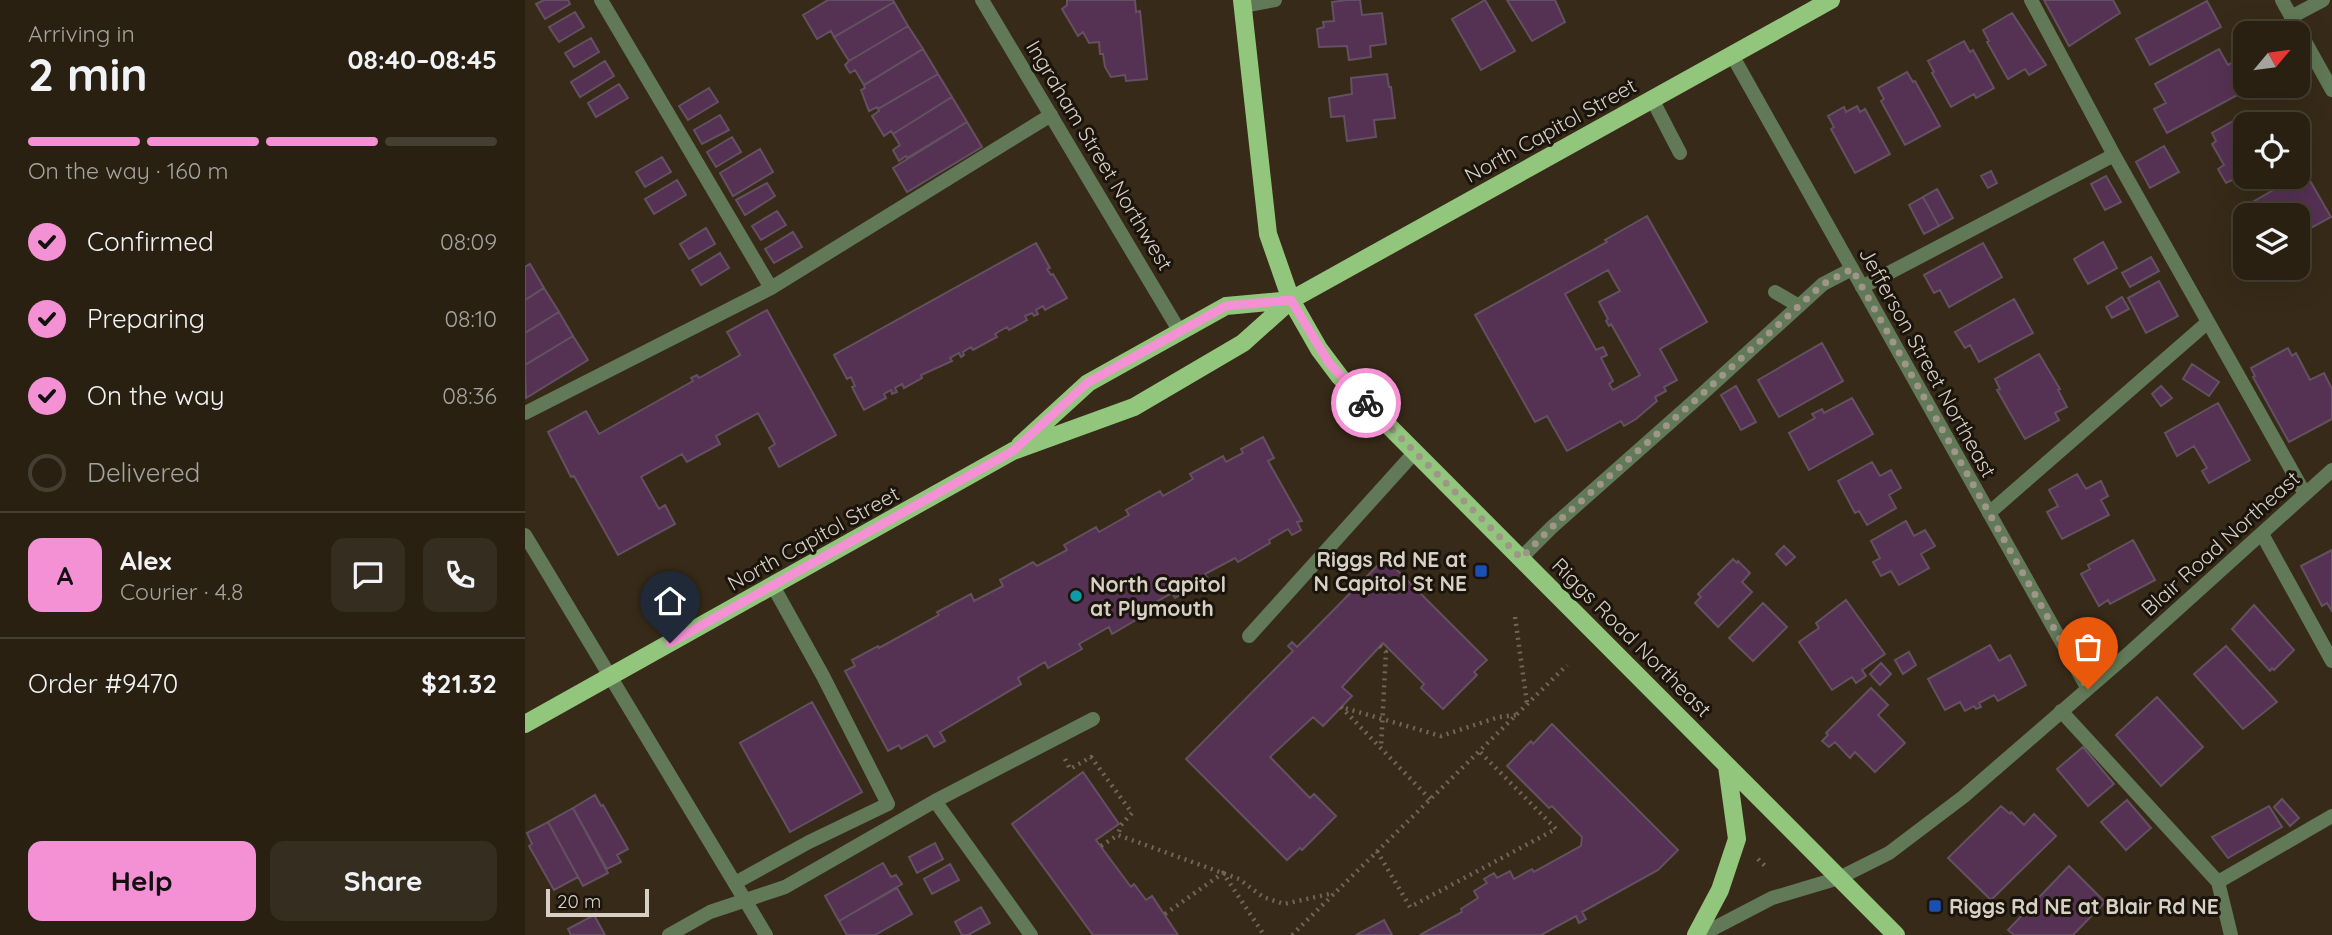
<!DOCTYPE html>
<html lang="en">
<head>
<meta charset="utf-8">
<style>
	body { margin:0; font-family:Quicksand,sans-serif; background:#352d20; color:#f1f3f6; height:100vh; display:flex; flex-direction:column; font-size:26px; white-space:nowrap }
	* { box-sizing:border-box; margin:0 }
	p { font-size:23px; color:#a5a39f }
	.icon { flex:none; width:38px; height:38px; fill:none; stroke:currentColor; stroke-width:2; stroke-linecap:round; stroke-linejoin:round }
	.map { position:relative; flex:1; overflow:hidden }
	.panel { display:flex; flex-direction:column; background:#292012; width:525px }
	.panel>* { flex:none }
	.needle { width:46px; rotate:61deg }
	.tools { position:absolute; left:1708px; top:21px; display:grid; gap:14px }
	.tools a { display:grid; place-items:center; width:77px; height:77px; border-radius:14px; background:#292012; box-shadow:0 7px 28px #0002,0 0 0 2px #453e32; font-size:35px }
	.scale { position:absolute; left:21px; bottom:18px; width:103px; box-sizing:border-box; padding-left:7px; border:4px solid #d8d0c5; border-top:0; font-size:19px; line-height:24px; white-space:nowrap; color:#d8d0c5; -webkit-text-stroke:5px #1a140c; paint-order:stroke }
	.pin { position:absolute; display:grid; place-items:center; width:60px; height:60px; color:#fff; margin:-72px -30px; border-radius:50% 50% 50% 0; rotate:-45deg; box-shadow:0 0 7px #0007 }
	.pin .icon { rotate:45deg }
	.courier { position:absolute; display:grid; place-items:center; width:70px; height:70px; margin:-35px; border:5px solid #f491d4; border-radius:50%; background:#fff; color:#222; box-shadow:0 2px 9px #0007 }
	.head em { font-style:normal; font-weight:800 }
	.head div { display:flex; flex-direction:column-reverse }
	.head { display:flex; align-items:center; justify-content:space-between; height:119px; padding:0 28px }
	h1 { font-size:46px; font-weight:800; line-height:52px }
	.bar { display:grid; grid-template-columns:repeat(4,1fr); gap:10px 7px; align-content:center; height:84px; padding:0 28px }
	.bar i { height:9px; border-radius:5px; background:#453e32 }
	.bar .selected { background:#f491d4 }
	.bar p { grid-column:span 4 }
	.line { display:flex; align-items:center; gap:18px; padding:0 28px; border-top:2px solid #453e32 }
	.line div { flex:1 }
	.round { display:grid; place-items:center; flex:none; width:74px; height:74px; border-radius:14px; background:#352d20 }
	ol { padding:0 28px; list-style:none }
	li { display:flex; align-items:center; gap:21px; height:77px }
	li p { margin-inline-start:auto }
	li .icon { padding:7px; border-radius:50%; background:#f491d4; color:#111; stroke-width:4 }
	li:last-child { color:#a5a39f }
	li i { width:38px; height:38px; border:4px solid #453e32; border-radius:50% }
	.button { display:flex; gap:14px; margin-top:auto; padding:14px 28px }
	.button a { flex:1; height:80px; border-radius:14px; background:#f491d4; color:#111; font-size:28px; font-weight:800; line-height:80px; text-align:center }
	.button a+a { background:#352d20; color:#f1f3f6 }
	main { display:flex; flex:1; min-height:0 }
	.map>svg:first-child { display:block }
	.building { fill:#553153; stroke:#635161; stroke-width:2; fill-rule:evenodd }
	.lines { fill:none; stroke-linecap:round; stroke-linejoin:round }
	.path { stroke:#716656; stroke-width:4.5; stroke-dasharray:2 5; stroke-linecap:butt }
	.service { stroke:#617957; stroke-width:14 }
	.minor { stroke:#617957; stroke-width:14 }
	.tertiary { stroke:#617957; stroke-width:14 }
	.primary { stroke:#93c67d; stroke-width:18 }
	.done { stroke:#a09688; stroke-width:7; stroke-dasharray:0 12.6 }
	.route { stroke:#f491d4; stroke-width:9 }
	.transit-dot { fill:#1a4fb4; stroke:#1a140c; stroke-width:2.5 }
	.culture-dot { fill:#0f9aa8; stroke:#1a140c; stroke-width:2.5 }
	.labels { text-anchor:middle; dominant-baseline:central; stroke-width:6; stroke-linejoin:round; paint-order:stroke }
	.street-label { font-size:21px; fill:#d8d0c5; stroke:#1a140c }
	.poi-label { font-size:21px; font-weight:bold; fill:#d8d0c5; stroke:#1a140c; text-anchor:start }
</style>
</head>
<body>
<main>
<section class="panel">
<div class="head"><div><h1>2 min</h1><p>Arriving in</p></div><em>08:40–08:45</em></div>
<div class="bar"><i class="selected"></i><i class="selected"></i><i class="selected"></i><i></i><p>On the way · 160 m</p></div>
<ol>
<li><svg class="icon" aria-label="check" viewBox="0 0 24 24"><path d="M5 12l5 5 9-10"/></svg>Confirmed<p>08:09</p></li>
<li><svg class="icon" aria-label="check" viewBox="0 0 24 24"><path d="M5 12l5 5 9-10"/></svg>Preparing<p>08:10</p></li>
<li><svg class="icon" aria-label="check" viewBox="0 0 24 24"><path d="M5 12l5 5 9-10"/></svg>On the way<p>08:36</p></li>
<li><i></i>Delivered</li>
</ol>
<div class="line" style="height:126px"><b class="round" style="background:#f491d4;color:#111">A</b><div><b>Alex</b><p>Courier · 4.8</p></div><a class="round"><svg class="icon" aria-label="chat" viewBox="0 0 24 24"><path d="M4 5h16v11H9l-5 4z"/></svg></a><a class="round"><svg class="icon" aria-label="phone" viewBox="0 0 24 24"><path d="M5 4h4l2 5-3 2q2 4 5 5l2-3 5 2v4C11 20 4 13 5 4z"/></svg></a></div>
<div class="line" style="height:91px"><div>Order #9470</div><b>$21.32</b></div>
<div class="button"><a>Help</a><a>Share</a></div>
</section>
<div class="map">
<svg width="1807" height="935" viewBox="0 0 1807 935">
	<rect width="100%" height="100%" fill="#372a18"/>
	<!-- building -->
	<path class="building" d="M19,0h24l2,4 -25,15 -9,-15z
		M303,0h65l1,2 -60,35 -3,-6 -14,8 -14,-24z
		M542,0h68l1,12 4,-1 7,68 -21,2 -1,-6 -14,2 -6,-10 -2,-13h-3l-1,-12 -10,1 -6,-11 -5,4 -16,-27 5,-4z
		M822,0h13l2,15 20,-2 4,31 -16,2 1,11 -22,3 -2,-14 -28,1 -2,-18 7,-2 -1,-5 11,-1 -2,-19z
		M960,0l30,51 -34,19 -29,-51z
		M982,0h48l10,22 -33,19z
		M1519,0h69l7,13 -51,33z
		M1682,1l14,26 -71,38 -14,-26z
		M369,2l14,24 -59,35 -15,-24z
		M50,12l9,15 -25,15 -10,-15z
		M1487,13l34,52 -17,10 -4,-6 -17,10 -21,-37 2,-1 -6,-11z
		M383,26l15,23 -59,36 -9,-15 -5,3 -5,-8 4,-4z
		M66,38l8,14 -25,15 -9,-14z
		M1439,41l6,11 3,-2 21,38 -18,10 -2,-4 -23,13 -19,-34 2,-1 -6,-11z
		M398,49l15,25 -60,35 -1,-2 -8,4 -8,-21 4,-2 -1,-3z
		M1694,49l9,16 8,-5 9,18v7l-4,2 2,5 -76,41 -13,-24 12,-6 -11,-19z
		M80,61l9,15 -34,21 -9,-15z
		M1382,72l6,10 2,-1 25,45 -35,19 -24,-44 3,-2 -6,-11z
		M413,74l14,23 -59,37 -2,-3 -7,5 -12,-20 7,-5 -1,-2z
		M862,74l2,13h2l4,31 -21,2 2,17 -29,4 -3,-25 -13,1 -2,-19 23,-4 -1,-16z
		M94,84l9,14 -32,19 -8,-14z
		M184,88l9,14 -30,18 -9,-14z
		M427,97l15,25 -60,36 -1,-2 -7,5 -6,-11 7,-5 -7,-11z
		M1332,106l3,6 5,-3 25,45 -35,19 -24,-44 3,-2 -6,-11 16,-9 2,5z
		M1722,113l6,11h-8l1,53 -6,3 -2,-3 -12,6 -8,-14 6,-4 -12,-21 4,-3 -4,-8z
		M195,115l9,15 -27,14 -8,-14z
		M442,122l15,25 -75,45 -14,-24z
		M207,137l9,15 -25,15 -9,-15z
		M1639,146l15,26 -29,16 -14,-26z
		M235,149l13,23 -40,24 -13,-23z
		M137,157l9,15 -26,15 -9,-15z
		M1466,171l6,12 -9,5 -7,-12z
		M1780,172l26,45 -33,18v-20h-53v14l-10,-17z
		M1581,176l15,26 -16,8 -14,-26z
		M152,180l9,15 -32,19 -9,-15z
		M242,183l8,13 -30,19 -9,-15z
		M1412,189l16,29 -14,8 -16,-29z
		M1398,197l16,29 -15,8 -15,-29z
		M252,211l9,14 -25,15 -9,-14z
		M1122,216l60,106 -47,27 17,31 -13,7 2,4 -11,6 2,4 -21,18 -12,7 -3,-5 -54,30 -20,-35 -12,6 -60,-107 132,-73 -2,-2zM1083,270l12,21 -21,11 9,17 -2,2 3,5 2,-2 29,51 -27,15 -4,-6 4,-3 -12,-23 6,-3 -4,-8 -7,3 -31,-56z
		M181,228l9,16 -26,15 -9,-15z
		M268,232l9,15 -28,16 -9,-14z
		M1578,242l14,26 -29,16 -14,-25z
		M511,243l14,25 -3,1 4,6 2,-1 14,24 -22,12 -2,-4 -7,4 2,4 -4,2 -2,-3 -7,3 2,4 -18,10 -2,-3 -9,5 -3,2 2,3 -24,13 -2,-3 -8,5 1,3 -3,2 -2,-4 -9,5 2,3 -31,14 1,3 -18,10 -2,-4 -7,4 2,4 -5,2 -1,-4 -7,4 2,4 -22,12 -12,-23 3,-1 -4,-9 -4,2 -13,-24z
		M1458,243l19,34 -53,30 -9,-17 -6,3 -10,-18z
		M195,253l9,15 -28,17 -9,-15z
		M1626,257l8,14 -29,16 -8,-14z
		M5,264l14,24 -19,12v-33z
		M1634,281l19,35 -32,17 -18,-35z
		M19,288l15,24 -34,21v-33z
		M1597,297l7,12 -17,9 -6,-11z
		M1489,299l19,34 -54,29 -9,-17 -5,3 -10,-16z
		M242,310l69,125 -57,32 -10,-19 6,-4 -17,-31 -42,23 4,8 -33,18 -5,-8 -41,23 18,32 6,-4 10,19 -57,31 -44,-79 -3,1 -23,-45 38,-21 13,23 94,-53 -2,-3 6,-3 2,3 41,-23 -13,-23z
		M34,312l14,24 -48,29v-32z
		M48,336l15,24 -62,38 -1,-33z
		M1297,343l21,38 -64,36 -21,-37z
		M1763,348l4,8 4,-3 14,27 14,-7 8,16v30l-43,23 -36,-65 2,-1 -4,-8z
		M1514,354l21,35 -2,1 9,17 -12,6 4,7 -34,19 -28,-49 3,-1 -5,-10z
		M1667,364l27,18 -10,14 -26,-17z
		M1211,386l20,36 -15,8 -20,-35z
		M1636,386l11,12 -11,8 -9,-12z
		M1327,398l21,36 -64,36 -20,-37 26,-15 -3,-4 10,-5 2,4z
		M1693,403l32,57 -41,23 -7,-12 5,-3 -13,-22 -17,10 -12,-23z
		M738,437l11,21 -6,3 34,60 -5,1 4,8 -9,5 -4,-6 -19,11 1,3 -32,19 -3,-4 -30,16 3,5 -33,19 -3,-5 -29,16 3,5 -34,20 -3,-7 -30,17 3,5 -34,19 -3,-6 -27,16 3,6 -81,48 5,9 -11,6 -7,-12 -26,14 -2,-4 -11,6 -43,-80 10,-5 -3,-6 26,-14 1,2 60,-33 -2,-3 34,-18 3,7 29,-15 -3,-6 33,-18 4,4 30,-16 -3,-5 32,-18 3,5 30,-17 -3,-5 34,-19 3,5 30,-17 -3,-5 33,-18 3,6 17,-9 -2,-4z
		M1347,462l8,14 11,-6 10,18 -12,7 7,13 -29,17 -8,-14 -4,2 -17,-32z
		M1552,474l9,15 15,-8 7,15 -7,4 8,15 -47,24 -15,-27 11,-6 -9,-16z
		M1381,521l8,15 11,-6 10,16 -14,8 8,14 -30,17 -8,-14 -10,5 -8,-14 7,-4 -9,-17z
		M1608,540l22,40 -45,24 -2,-4 -9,6 -18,-32 9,-5 -2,-4z
		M1259,546l11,11 -9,8 -10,-11z
		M1807,550v61l-5,-8 -5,3 -21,-40z
		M860,558l102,102 -13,12 3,3 -34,34 -22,-21 3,-4 -41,-41 -41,44 10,9 -29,30 -10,-9 -43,40 40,41 4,-4 22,22 -34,34 -2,-2 -13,12 -101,-101 107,-108 -5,-5 4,-4 5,5z
		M1208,559l4,4 1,-2 12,12 -8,9 10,10 -34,35 -23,-24 6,-6 -3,-3z
		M1321,600l39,54 -23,16 4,6 -10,7 -4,-6 -20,13 -33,-48 20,-14 -3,-5z
		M1238,603l24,24 -34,34 -24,-23z
		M1729,605l40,45 -20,20 -2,-2 -2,3 -38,-42z
		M1465,645l9,16 11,-6 16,30 -28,16 -4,-6 -15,8 2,4 -5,2 -2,-3 -9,5 -5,-9 -15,8 -17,-31z
		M1701,646l51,56 -34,27 -49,-55z
		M1384,652l7,13 -13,9 -8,-14z
		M1356,663l10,11 -11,11 -10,-11z
		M1346,688l17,17 -10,10 27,28 -30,29 -20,-20 -5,6 -15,-16 -6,5 -7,-6 6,-6 -2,-2z
		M1632,697l46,50 -42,39 -45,-51z
		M287,702l50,90 -72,40 -50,-89z
		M1027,724l126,126 -20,20 -76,42 4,7 -7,4 -3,-7 -35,19h-121l42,-23 -1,-3 17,-11 -4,-7 13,-8 -3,-4 10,-6 3,5 13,-7 4,8 18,-10 2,3 47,-26 1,-9 -30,-31 -3,2 -42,-42 24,-25 2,3z
		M1558,747l31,37 -26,22 -31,-37z
		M558,772l36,52 -23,16 35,47 3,-3 12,16 6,-4 26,39h-85l-81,-111z
		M70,795l6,11 2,-1 25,44 -11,6 4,7 -14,7 -34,-61z
		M1757,799l17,19 -9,8 -16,-19z
		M1602,800l24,28 -25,22 -25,-28z
		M1476,806l9,8 1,-2 13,13 10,-11 22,22 -65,64 -43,-42z
		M1744,806l13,21 -54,31 -16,-21z
		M48,808l35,65 -25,13 -35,-64z
		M23,822l30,55 -24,13 -25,-44 3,-2 -5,-11z
		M410,843l8,16 -26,14 -8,-16z
		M358,863l8,14 5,-2 6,9 -63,37 -14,-25z
		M425,864l9,16 -27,14 -8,-15z
		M1544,866l36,36 -32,33h-59l-6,-5z
		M372,888l15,26 -37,21h-28l-8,-14z
		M456,907l9,16 -22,12h-6l-7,-13z
		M69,915l11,20h-34l-3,-6z
		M859,920l8,15h-36z"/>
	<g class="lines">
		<!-- path -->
		<path class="path" d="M990,617l12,86
			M855,646l6,6 -5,95
			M540,759l5,10 21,-12 41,56 -11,12 -3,10
			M905,799l-89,-92 100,29 58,-19 17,-2
			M576,846l17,-11 121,44 24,18 21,7 50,-11
			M852,851l33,56 146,-78 -77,-78
			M1233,859l7,7
			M640,914l58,-41 41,62
			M767,935l275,-270"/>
		<!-- service -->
		<path class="service" d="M76,0l170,288
			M1506,0l83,155 191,339
			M718,6l32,-6
			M1766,17l32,-17
			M1127,99l28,54
			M1337,287l252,-132
			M1250,292l24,14
			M0,413l246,-125 280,-173
			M1464,513l219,-191
			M1737,534l70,127
			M996,558l31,-31 149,-132 122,-111 29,-15
			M724,636l166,-184
			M1536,711l157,171 13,53
			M410,801l96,134
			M1693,882l114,-66
			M210,883l74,-41 79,-38 -65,-128 -50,-90
			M144,935l41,-23 75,-25 150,-86 158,-82"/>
		<!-- minor -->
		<path class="minor" d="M457,0l198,332
			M1757,0l50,90
			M1207,55l356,634
			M0,535l241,400
			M1314,878l50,-25 74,-56 165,-143 204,-184"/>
		<!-- tertiary -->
		<path class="tertiary" d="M1176,935l71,-37 67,-20"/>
		<!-- primary -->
		<path class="primary" d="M717,0l26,234 23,66 28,49 21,28 556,558
			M495,445l68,-62 138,-77 65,-6
			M0,724l488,-273 121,-44 109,-64 48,-43 540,-300
			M1171,935l24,-45 17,-51 -10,-73"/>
	</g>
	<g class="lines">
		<!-- done -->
		<path class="done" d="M841,403l155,155 31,-31 149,-132 122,-111 29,-15 236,420"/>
		<!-- route -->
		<path class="route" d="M145,643l343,-192 74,-68 139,-77 65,-6 38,63 37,40"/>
	</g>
	<!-- markers -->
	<g class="transit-dot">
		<rect x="949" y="564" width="14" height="14" rx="3.5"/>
		<rect x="1403" y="899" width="14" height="14" rx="3.5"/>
	</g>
	<circle class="culture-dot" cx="551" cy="596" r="7"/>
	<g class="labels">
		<!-- street labels -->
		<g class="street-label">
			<text transform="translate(1025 130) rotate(-29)">North Capitol Street</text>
			<text transform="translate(575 155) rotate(59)">Ingraham Street Northwest</text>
			<text transform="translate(1403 362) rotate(61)">Jefferson Street Northeast</text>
			<text transform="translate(288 538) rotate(-29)">North Capitol Street</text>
			<text transform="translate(1695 543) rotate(-42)">Blair Road Northeast</text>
			<text transform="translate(1107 637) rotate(45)">Riggs Road Northeast</text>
		</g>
		<!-- poi labels -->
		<g class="poi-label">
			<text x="942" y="559" text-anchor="end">Riggs Rd NE at<tspan x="942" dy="24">N Capitol St NE</tspan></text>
			<text x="565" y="584">North Capitol<tspan x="565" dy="24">at Plymouth</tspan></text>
			<text x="1424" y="906">Riggs Rd NE at Blair Rd NE</text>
		</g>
	</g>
</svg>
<div class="tools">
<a><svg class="needle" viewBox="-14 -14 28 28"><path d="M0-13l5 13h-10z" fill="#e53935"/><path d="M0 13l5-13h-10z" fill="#a5a39f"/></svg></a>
<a><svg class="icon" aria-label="locate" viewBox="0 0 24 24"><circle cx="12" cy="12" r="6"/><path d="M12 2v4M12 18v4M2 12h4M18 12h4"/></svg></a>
<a><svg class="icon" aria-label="layers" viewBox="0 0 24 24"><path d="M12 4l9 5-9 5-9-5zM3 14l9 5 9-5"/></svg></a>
</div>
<div class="scale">20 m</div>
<div class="pin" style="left:1563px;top:689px;background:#ea580c"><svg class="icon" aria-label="bag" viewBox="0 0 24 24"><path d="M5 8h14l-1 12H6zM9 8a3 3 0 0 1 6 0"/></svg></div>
<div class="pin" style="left:145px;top:643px;background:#1f2937"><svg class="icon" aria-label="home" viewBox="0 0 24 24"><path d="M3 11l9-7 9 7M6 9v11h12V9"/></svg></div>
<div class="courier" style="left:841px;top:403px"><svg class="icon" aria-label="bike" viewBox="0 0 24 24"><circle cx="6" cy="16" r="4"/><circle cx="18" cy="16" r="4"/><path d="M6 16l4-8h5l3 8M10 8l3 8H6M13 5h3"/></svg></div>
</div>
</main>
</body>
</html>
